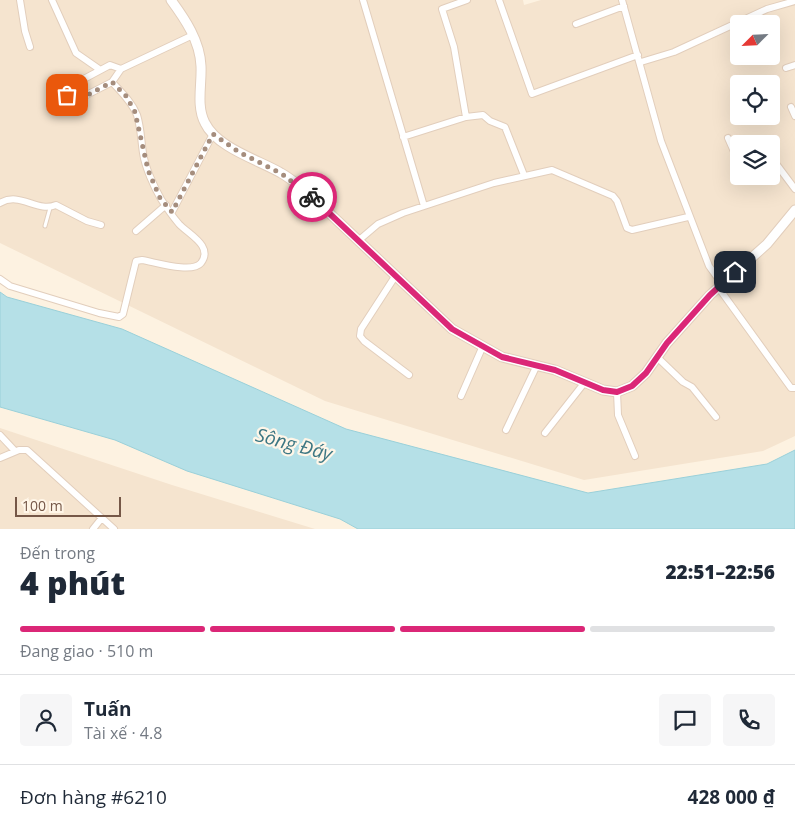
<!DOCTYPE html>
<html lang="vi">
<head>
<meta charset="utf-8">
<style>
	body { margin:0; font-family:"Open Sans",sans-serif; background:#f6f6f7; color:#1f2937; height:100vh; display:flex; flex-direction:column; font-size:19px; white-space:nowrap }
	* { box-sizing:border-box; margin:0 }
	p { font-size:16px; color:#747a83 }
	.icon { flex:none; width:28px; height:28px; fill:none; stroke:currentColor; stroke-width:2; stroke-linecap:round; stroke-linejoin:round }
	.map { position:relative; height:529px; overflow:hidden }
	.sheet { display:flex; flex-direction:column; background:#fff; flex:1 }
	.sheet>* { flex:none }
	.needle { width:32px; rotate:246deg }
	.tools { position:absolute; left:730px; top:15px; display:grid; gap:10px }
	.tools a { display:grid; place-items:center; width:50px; height:50px; border-radius:5px; background:#fff; box-shadow:0 5px 20px #0002; font-size:25px }
	.scale { position:absolute; left:15px; bottom:12px; width:106px; box-sizing:border-box; padding-left:5px; border:2px solid #755747; border-top:0; font-size:14px; line-height:18px; white-space:nowrap; color:#755747; -webkit-text-stroke:4px #fff6e8; paint-order:stroke }
	.pin { position:absolute; display:grid; place-items:center; width:42px; height:42px; color:#fff; margin:-21px; border-radius:10px; box-shadow:0 2px 8px #0006 }
	.courier { position:absolute; display:grid; place-items:center; width:50px; height:50px; margin:-25px; border:4px solid #db2777; border-radius:50%; background:#fff; color:#222; box-shadow:0 1px 6px #0007 }
	.head em { font-style:normal; font-weight:800 }
	.head div { display:flex; flex-direction:column-reverse }
	.head { display:flex; align-items:center; justify-content:space-between; height:85px; padding:0 20px }
	h1 { font-size:32px; font-weight:800; line-height:38px }
	.bar { display:grid; grid-template-columns:repeat(4,1fr); gap:8px 5px; align-content:center; height:60px; padding:0 20px }
	.bar i { height:6px; border-radius:4px; background:#e0e1e3 }
	.bar .active { background:#db2777 }
	.bar p { grid-column:span 4 }
	.line { display:flex; align-items:center; gap:12px; padding:0 20px; border-top:1px solid #e0e1e3 }
	.line div { flex:1 }
	.round { display:grid; place-items:center; flex:none; width:52px; height:52px; border-radius:5px; background:#f6f6f7 }
	.map>svg:first-child { display:block }
	.residential { fill:#f5e4cf; fill-rule:evenodd }
	.water { fill:#b5e0e7; stroke:#9ad0d9 }
	.lines { fill:none; stroke-linecap:round; stroke-linejoin:round }
	.service-casing { stroke:#e2cebc; stroke-width:5 }
	.minor-casing { stroke:#e2cebc; stroke-width:8 }
	.tertiary-casing { stroke:#e2cebc; stroke-width:11 }
	.service { stroke:#fff; stroke-width:3 }
	.minor { stroke:#fff; stroke-width:6 }
	.tertiary { stroke:#fff; stroke-width:9 }
	.done { stroke:#a58d7d; stroke-width:5; stroke-dasharray:0 9 }
	.route { stroke:#db2777; stroke-width:6 }
	.labels { text-anchor:middle; dominant-baseline:central; stroke-width:4.5; stroke-linejoin:round; paint-order:stroke }
	.water-label { font-size:19px; font-style:italic; fill:#3d7783; stroke:#fff6e8 }
</style>
</head>
<body>
<div class="map">
<svg width="795" height="529" viewBox="0 0 795 529">
	<rect width="100%" height="100%" fill="#fdf2e1"/>
	<!-- residential -->
	<path class="residential" d="M0,0h523l1,5 17,-5h254v436l-32,15 -179,29 -259,-79 -325,-158zM739,24h32v32h-32zM739,84h32v32h-32zM739,144h32v32h-32z
		M0,428l172,57 143,44h-315z"/>
	<!-- water -->
	<path class="water" d="M0,292l7,5 115,32 224,100 242,64 179,-29 28,-14v79h-437l-18,-10 -153,-48 -72,-31 -115,-33z"/>
	<g class="lines">
		<defs>
			<path id="service" d="M45,226l5,-18"/>
			<path id="minor" d="M20,0l5,31 5,16
				M52,0l24,53 23,16
				M363,0l61,206
				M499,0l33,94 106,-39
				M622,0l39,141 48,125 13,18
				M576,24l48,-18
				M641,62l33,-10 93,-43 28,-8
				M786,68l9,-3
				M121,69l-9,13 -37,19 -6,-2 -3,-8 1,-3 43,-23 11,4 72,-34
				M791,107l4,9
				M466,117l17,-2 7,6 15,6 19,48
				M403,137l63,-20 -12,-70 -12,-38 25,-9
				M728,138l11,25
				M771,157l24,32
				M745,176l2,4
				M0,203c20,-12 37,10 56,2l31,16 14,4
				M172,212l41,-78
				M136,231l30,-26
				M358,241l20,-17 25,-11 91,-30 58,-13 61,26 4,5 10,27 5,2 56,-13
				M396,275l-35,54 -1,7 4,5 45,34
				M0,279l10,7 89,27 20,4 4,-3 13,-53 6,-1c13,2 50,14 59,3 13,-17 -13,-29 -22,-39 -6,-7 -13,-17 -18,-25 -7,-12 -16,-32 -18,-46 -2,-13 -2,-25 -6,-38 -5,-13 -16,-23 -25,-33
				M718,287l73,101h4
				M658,358l25,24 9,5 24,30
				M617,392l1,23 17,41
				M461,396l21,-48
				M506,430l31,-65
				M545,433l40,-51
				M0,435l15,16
				M0,458l19,-8h8l87,79
				M93,529l8,-10"/>
			<path id="tertiary" d="M171,0c14,19 29,41 30,66 1,18 -5,40 4,57 12,25 54,37 76,50 9,5 17,12 25,18l146,138 50,28 53,13 48,20 14,2 15,-6 14,-13 21,-30 43,-48 57,-51 28,-34"/>
		</defs>
		<!-- service casing -->
		<use href="#service" class="service-casing"/>
		<!-- minor casing -->
		<use href="#minor" class="minor-casing"/>
		<!-- tertiary casing -->
		<use href="#tertiary" class="tertiary-casing"/>
		<!-- service -->
		<use href="#service" class="service"/>
		<!-- minor -->
		<use href="#minor" class="minor"/>
		<!-- tertiary -->
		<use href="#tertiary" class="tertiary"/>
	</g>
	<g class="lines">
		<!-- done -->
		<path class="done" d="M67,95l2,4 7,2 36,-19 14,14 9,16 13,58 12,28 12,14 41,-78 26,18 43,22 30,23"/>
		<!-- route -->
		<path class="route" d="M312,197l140,132 50,28 53,13 48,20 14,2 15,-6 14,-13 21,-30 43,-48 25,-23"/>
	</g>
	<g class="labels">
		<!-- water labels -->
		<g class="water-label">
			<text transform="translate(294 444) rotate(15)">Sông Đáy</text>
		</g>
	</g>
</svg>
<div class="tools">
<a><svg class="needle" viewBox="-14 -14 28 28"><path d="M0-13l5 13h-10z" fill="#e53935"/><path d="M0 13l5-13h-10z" fill="#747a83"/></svg></a>
<a><svg class="icon" aria-label="locate" viewBox="0 0 24 24"><circle cx="12" cy="12" r="6"/><path d="M12 2v4M12 18v4M2 12h4M18 12h4"/></svg></a>
<a><svg class="icon" aria-label="layers" viewBox="0 0 24 24"><path d="M12 4l9 5-9 5-9-5zM3 14l9 5 9-5"/></svg></a>
</div>
<div class="scale">100 m</div>
<div class="pin" style="left:67px;top:95px;background:#ea580c"><svg class="icon" aria-label="bag" viewBox="0 0 24 24"><path d="M5 8h14l-1 12H6zM9 8a3 3 0 0 1 6 0"/></svg></div>
<div class="pin" style="left:735px;top:272px;background:#1f2937"><svg class="icon" aria-label="home" viewBox="0 0 24 24"><path d="M3 11l9-7 9 7M6 9v11h12V9"/></svg></div>
<div class="courier" style="left:312px;top:197px"><svg class="icon" aria-label="bike" viewBox="0 0 24 24"><circle cx="6" cy="16" r="4"/><circle cx="18" cy="16" r="4"/><path d="M6 16l4-8h5l3 8M10 8l3 8H6M13 5h3"/></svg></div>
</div>
<section class="sheet">
<div class="head"><div><h1>4 phút</h1><p>Đến trong</p></div><em>22:51–22:56</em></div>
<div class="bar"><i class="active"></i><i class="active"></i><i class="active"></i><i></i><p>Đang giao · 510 m</p></div>
<div class="line" style="height:90px"><a class="round"><svg class="icon" aria-label="person" viewBox="0 0 24 24"><circle cx="12" cy="8" r="4"/><path d="M4 21q1-7 8-7t8 7"/></svg></a><div><b>Tuấn</b><p>Tài xế · 4.8</p></div><a class="round"><svg class="icon" aria-label="chat" viewBox="0 0 24 24"><path d="M4 5h16v11H9l-5 4z"/></svg></a><a class="round"><svg class="icon" aria-label="phone" viewBox="0 0 24 24"><path d="M5 4h4l2 5-3 2q2 4 5 5l2-3 5 2v4C11 20 4 13 5 4z"/></svg></a></div>
<div class="line" style="height:65px"><div>Đơn hàng #6210</div><b>428 000 ₫</b></div>
</section>
</body>
</html>
